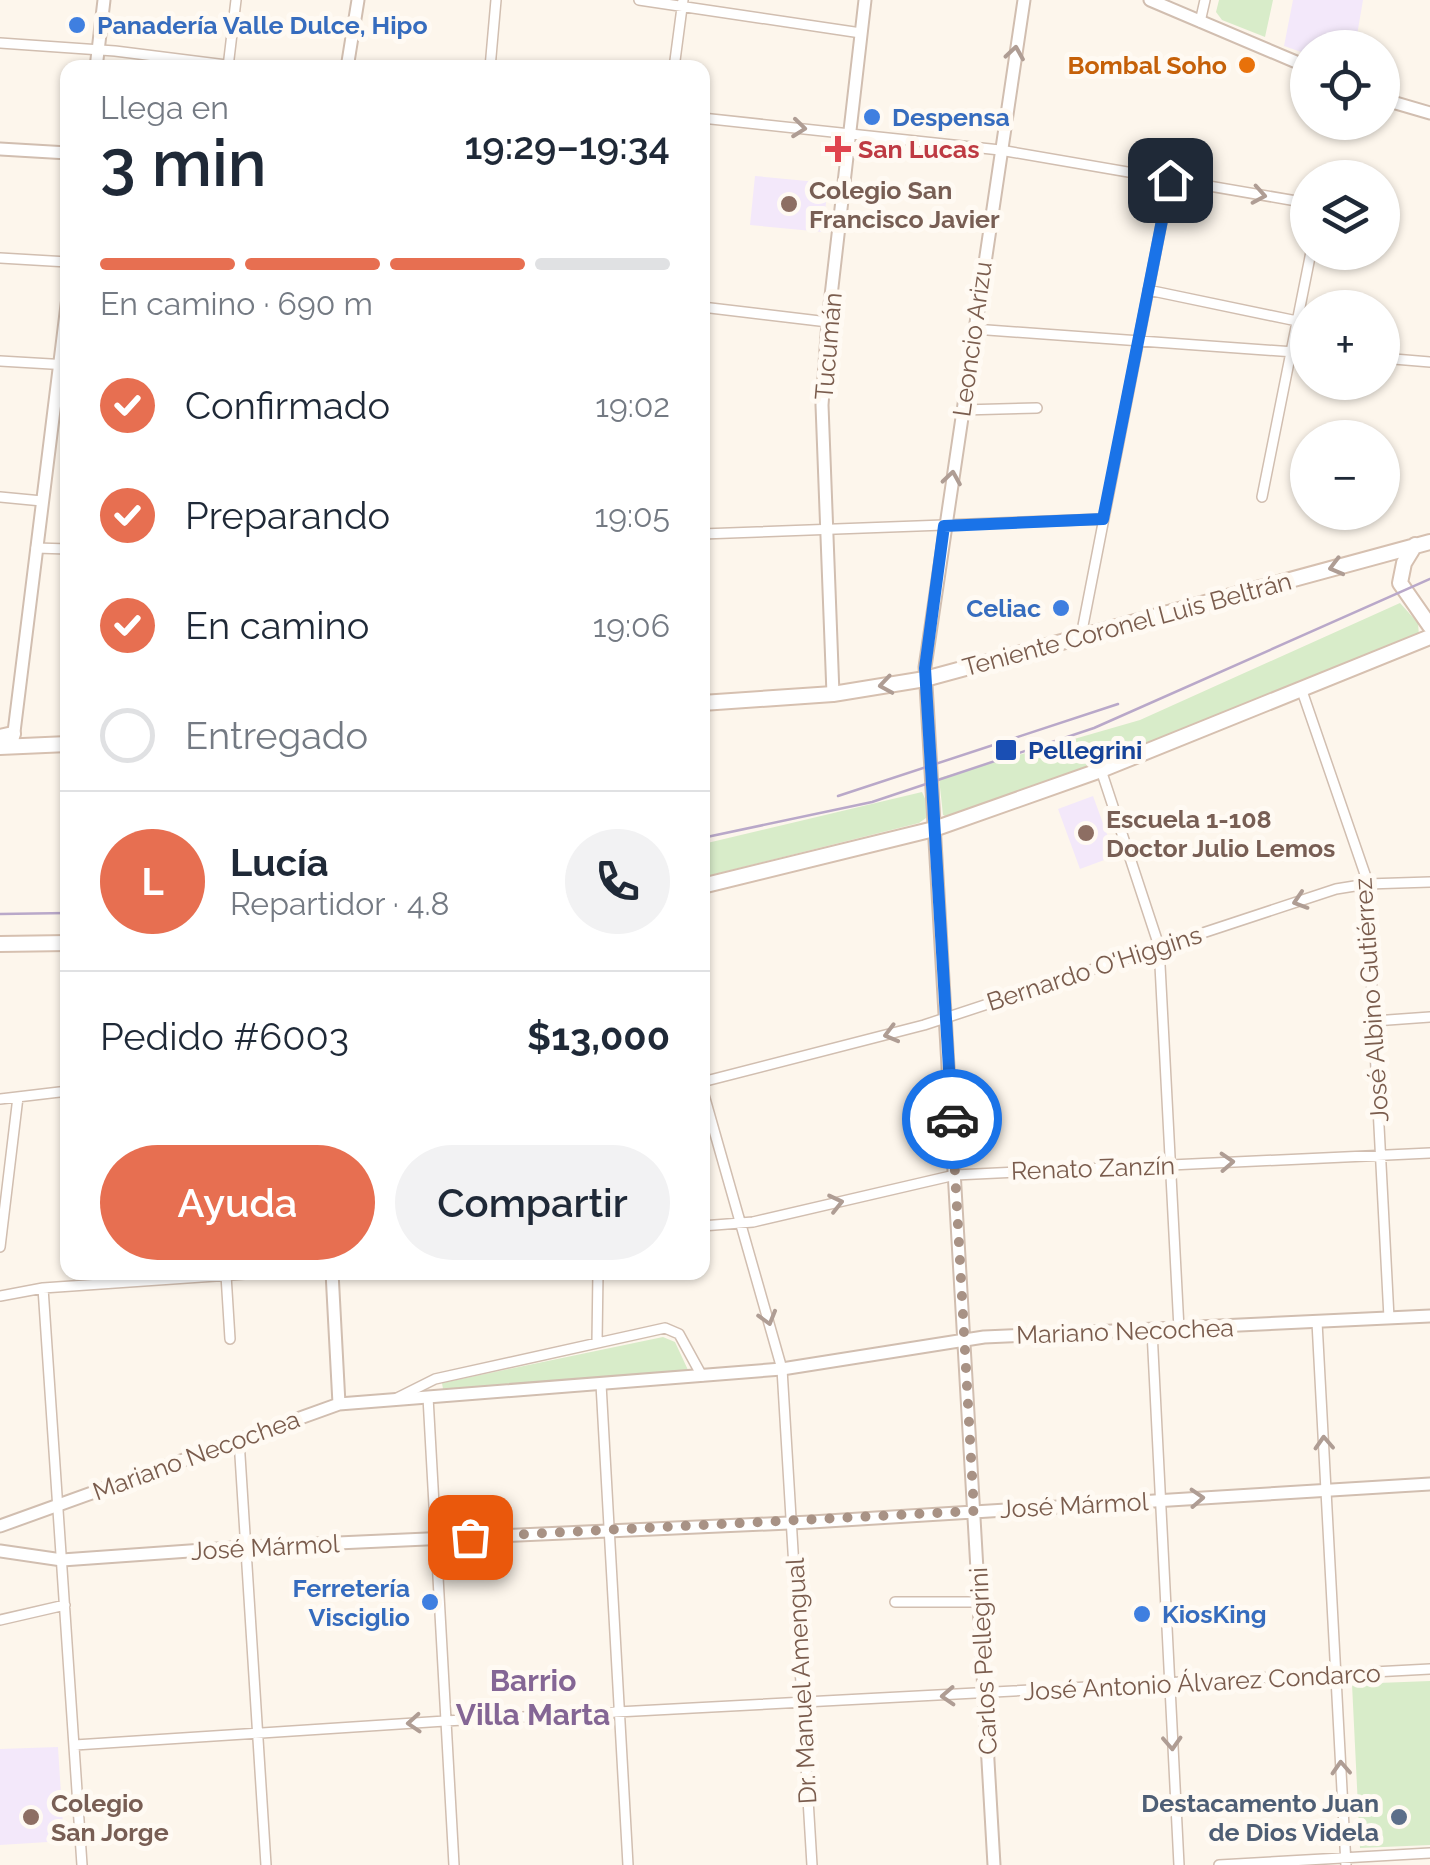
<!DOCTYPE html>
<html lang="es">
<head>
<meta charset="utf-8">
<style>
	body { margin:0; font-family:Raleway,sans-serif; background:#f2f2f3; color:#1f2937; height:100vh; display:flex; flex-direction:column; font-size:38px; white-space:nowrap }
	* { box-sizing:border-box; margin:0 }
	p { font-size:32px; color:#747a83 }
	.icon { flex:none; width:55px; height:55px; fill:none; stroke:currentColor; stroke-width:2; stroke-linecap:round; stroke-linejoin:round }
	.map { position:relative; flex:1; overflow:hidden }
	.panel { position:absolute; left:60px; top:60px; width:650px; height:1220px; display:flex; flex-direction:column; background:#fff; border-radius:20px; box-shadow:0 2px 8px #0004 }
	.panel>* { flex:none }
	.buttons { position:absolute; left:1290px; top:30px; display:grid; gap:20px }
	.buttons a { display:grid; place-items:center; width:110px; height:110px; border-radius:50%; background:#fff; box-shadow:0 2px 8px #0004; font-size:50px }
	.pin { position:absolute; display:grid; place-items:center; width:85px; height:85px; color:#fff; margin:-42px; border-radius:20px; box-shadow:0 5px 15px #0006 }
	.courier { position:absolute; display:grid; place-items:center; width:100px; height:100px; margin:-50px; border:8px solid #1a73e8; border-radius:50%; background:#fff; color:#222; box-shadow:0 2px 12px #0007 }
	.head em { font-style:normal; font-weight:600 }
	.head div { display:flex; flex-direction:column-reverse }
	.head { display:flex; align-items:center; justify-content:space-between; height:170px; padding:0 40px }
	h1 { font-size:65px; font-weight:600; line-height:75px }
	.bar { display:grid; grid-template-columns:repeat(4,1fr); gap:15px 10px; align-content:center; height:120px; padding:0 40px }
	.bar i { height:12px; border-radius:8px; background:#e0e1e3 }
	.bar .selected { background:#e76f51 }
	.bar p { grid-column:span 4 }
	.line { display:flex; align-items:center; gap:25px; padding:0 40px; border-top:2px solid #e0e1e3 }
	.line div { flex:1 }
	.round { display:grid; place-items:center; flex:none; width:105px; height:105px; border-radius:52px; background:#f2f2f3 }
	ol { padding:0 40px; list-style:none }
	li { display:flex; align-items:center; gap:30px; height:110px }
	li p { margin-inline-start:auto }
	li .icon { padding:10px; border-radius:50%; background:#e76f51; color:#fff; stroke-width:4 }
	li:last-child { color:#747a83 }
	li i { width:55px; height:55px; border:5px solid #e0e1e3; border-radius:50% }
	.action { display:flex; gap:20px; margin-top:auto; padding:20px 40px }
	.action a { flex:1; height:115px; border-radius:60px; background:#e76f51; color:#fff; font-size:40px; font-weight:600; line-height:115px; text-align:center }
	.action a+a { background:#f2f2f3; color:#1f2937 }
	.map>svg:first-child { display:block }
	.education { fill:#f3e8fa }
	.green { fill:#d8ecc9 }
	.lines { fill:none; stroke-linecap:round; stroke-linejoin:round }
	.minor-casing { stroke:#d1beb0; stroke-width:12 }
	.tertiary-casing { stroke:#d1beb0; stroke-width:15 }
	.secondary-casing { stroke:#d6c0b0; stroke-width:18 }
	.minor { stroke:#fff; stroke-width:9 }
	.tertiary { stroke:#fff; stroke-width:11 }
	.secondary { stroke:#fff; stroke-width:14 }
	.tram { stroke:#b9a8c9; stroke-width:2.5 }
	.oneway { stroke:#af9d94 }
	.done { stroke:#a89285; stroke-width:10; stroke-dasharray:0 18 }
	.route { stroke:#1a73e8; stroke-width:12 }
	.shop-dot { fill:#3f7fe0; stroke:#fffaf3; stroke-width:4 }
	.food-dot { fill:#e8710a; stroke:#fffaf3; stroke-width:4 }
	.health-dot { fill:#e0444e; stroke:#fffaf3; stroke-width:4 }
	.education-dot { fill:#8d6e63; stroke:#fffaf3; stroke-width:4 }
	.transit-dot { fill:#1a4fb4; stroke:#fffaf3; stroke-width:4 }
	.service-dot { fill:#5c6f8a; stroke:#fffaf3; stroke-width:4 }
	.labels { text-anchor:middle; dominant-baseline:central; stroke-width:10; stroke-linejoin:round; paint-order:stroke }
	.shop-label { font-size:25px; font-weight:bold; fill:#366cbe; stroke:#fffaf3; text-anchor:start }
	.food-label { font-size:25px; font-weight:bold; fill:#c56008; stroke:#fffaf3; text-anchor:end }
	.health-label { font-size:25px; font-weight:bold; fill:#be3a42; stroke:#fffaf3; text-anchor:start }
	.education-label { font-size:25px; font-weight:bold; fill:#785e54; stroke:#fffaf3; text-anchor:start }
	.street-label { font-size:25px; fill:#7a5c4d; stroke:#fffaf3 }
	.transit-label { font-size:25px; font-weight:bold; fill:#164399; stroke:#fffaf3; text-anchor:start }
	.service-label { font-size:25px; font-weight:bold; fill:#4e5e75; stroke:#fffaf3; text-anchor:end }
	.quarter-label { font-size:30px; font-weight:bold; fill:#846695; stroke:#fffaf3 }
</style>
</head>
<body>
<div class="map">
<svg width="1430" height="1865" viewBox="0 0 1430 1865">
	<rect width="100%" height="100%" fill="#fdf6ec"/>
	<!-- education -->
	<path class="education" d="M1293,0h70l-8,47 -47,1 -1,6 -23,-8z
		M755,176l73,7 -5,49 -73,-7z
		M1093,796l22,60 -35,13 -22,-60z
		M58,1747l6,94 -64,4v-96z"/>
	<!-- green -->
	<path class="green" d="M1219,0h54l-8,37 -43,-17 -6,-8z
		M1400,603l18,20 1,12 -340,136 -132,46 -4,-2 -4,-37 201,-58z
		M922,792l5,11 -1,15 -7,5 -216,54v-33z
		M663,1337l12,5 13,28 -245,19 -1,-6z
		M1430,1681v164l-70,3 -8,-164z"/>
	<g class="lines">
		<defs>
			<path id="minor" d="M639,0l222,33
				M1200,22l5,-22
				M0,43l115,8 135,17
				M228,67l8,-67
				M490,68l6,-68
				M674,68l9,-68
				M702,118l298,32 308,53
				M0,258l68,4
				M1148,290l149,31
				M702,307l126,15
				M974,329l334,24
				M1382,358l48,4
				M0,361l68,4
				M962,410l75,-2
				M0,497l42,4
				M1262,497l49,-245
				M702,534l401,-15
				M36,548l32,1
				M1081,636l89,-456
				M1302,691l64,186 23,441
				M1101,770l58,176 20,383
				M1374,1021l56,-4
				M702,1082l222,-57 412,-136 31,-5 63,-2
				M702,1088l80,281 30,496
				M0,1099l68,-8
				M702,1226l51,-4 202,-47 475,-22
				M0,1247l18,-150
				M226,1275l4,64
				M43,1288l39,577
				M0,1296l43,-8 229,-16
				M1317,1322l29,543
				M1152,1331l27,534
				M597,1342l1,-70
				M601,1384l27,481
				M428,1397l26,468
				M397,1398l38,-19 230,-51 14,6 23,42
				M239,1440l27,425
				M895,1602h84
				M0,1620l65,-15
				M75,1745l370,-24 985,-52
				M1219,1865l211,-12"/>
			<path id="tertiary" d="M1150,0l158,67
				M96,68l8,-68
				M347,68l11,-68
				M1382,99l48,14
				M0,149l68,4
				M833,694l-11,-289 6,-83 37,-322
				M13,740l55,-443
				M332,1272l7,132
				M0,1526l339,-122 443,-35 202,-32 446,-21
				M0,1551l62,9 184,-13 565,-25 619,-38
				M994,1865l-69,-1198 99,-667"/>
			<path id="secondary" d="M1415,545l-11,18 -4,20 30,43
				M702,703l131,-9 92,-15 505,-137
				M0,737l13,-3
				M0,747l68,-3
				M702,886l232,-57 167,-59 329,-133
				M0,944l68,-1"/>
		</defs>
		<!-- minor casing -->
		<use href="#minor" class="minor-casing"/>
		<!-- tertiary casing -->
		<use href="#tertiary" class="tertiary-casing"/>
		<!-- secondary casing -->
		<use href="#secondary" class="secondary-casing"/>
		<!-- minor -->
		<use href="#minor" class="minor"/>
		<!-- tertiary -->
		<use href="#tertiary" class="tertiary"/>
		<!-- secondary -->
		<use href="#secondary" class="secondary"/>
		<!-- tram -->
		<path class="tram" d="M838,796l280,-92
			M702,838l170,-36 222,-74 336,-149
			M0,914l68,-1"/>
	</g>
	<!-- one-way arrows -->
	<defs><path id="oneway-chevron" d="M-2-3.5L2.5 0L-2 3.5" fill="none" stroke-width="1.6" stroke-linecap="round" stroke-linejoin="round" transform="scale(2.5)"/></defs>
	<g class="oneway">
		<use href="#oneway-chevron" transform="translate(1015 53) rotate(-81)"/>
		<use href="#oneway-chevron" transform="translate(799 128) rotate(6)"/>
		<use href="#oneway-chevron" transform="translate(1259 195) rotate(10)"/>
		<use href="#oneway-chevron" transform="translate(952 478) rotate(-81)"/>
		<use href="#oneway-chevron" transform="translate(1336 567) rotate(165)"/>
		<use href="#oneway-chevron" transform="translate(886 685) rotate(171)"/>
		<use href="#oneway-chevron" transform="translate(1300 901) rotate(162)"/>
		<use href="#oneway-chevron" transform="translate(891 1034) rotate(165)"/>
		<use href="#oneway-chevron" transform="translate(1227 1162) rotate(-3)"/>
		<use href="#oneway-chevron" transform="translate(836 1203) rotate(-13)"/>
		<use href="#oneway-chevron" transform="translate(768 1318) rotate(74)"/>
		<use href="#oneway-chevron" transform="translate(1324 1443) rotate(-93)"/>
		<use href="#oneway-chevron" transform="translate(1197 1498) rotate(-3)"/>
		<use href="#oneway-chevron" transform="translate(948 1696) rotate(177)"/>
		<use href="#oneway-chevron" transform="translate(414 1723) rotate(176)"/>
		<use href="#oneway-chevron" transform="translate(1172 1743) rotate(87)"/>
		<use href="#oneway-chevron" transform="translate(1341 1768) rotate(-93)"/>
	</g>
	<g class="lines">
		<!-- done -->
		<path class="done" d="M470,1537l504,-26 -22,-392"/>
		<!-- route -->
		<path class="route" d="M952,1119l-27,-451 19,-142 159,-7 67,-339"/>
	</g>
	<!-- markers -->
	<g class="shop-dot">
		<circle cx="77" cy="25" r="10"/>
		<circle cx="872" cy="117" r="10"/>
		<circle cx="1061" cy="608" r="10"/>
		<circle cx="430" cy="1602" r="10"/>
		<circle cx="1142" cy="1614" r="10"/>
	</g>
	<circle class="food-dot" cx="1247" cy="65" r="10"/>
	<path class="health-dot" d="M833 134h10v10h10v10h-10v10h-10v-10h-10v-10h10z"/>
	<g class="education-dot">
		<circle cx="789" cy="204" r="10"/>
		<circle cx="1086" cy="833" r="10"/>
		<circle cx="31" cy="1817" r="10"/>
	</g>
	<rect class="transit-dot" x="994" y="738" width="24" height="24" rx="5"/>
	<circle class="service-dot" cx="1399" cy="1817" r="10"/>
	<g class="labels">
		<!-- shop labels -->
		<g class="shop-label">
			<text x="97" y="25">Panadería Valle Dulce, Hipo</text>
			<text x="892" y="117">Despensa</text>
			<text x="1041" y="608" text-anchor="end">Celiac</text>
			<text x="410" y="1588" text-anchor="end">Ferretería<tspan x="410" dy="29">Visciglio</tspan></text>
			<text x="1162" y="1614">KiosKing</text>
		</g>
		<!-- food labels -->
		<g class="food-label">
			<text x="1227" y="65">Bombal Soho</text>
		</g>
		<!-- health labels -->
		<g class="health-label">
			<text x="858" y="149">San Lucas</text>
		</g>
		<!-- education labels -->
		<g class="education-label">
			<text x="809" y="190">Colegio San<tspan x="809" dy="29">Francisco Javier</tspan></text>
			<text x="1106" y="819">Escuela 1-108<tspan x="1106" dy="29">Doctor Julio Lemos</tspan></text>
			<text x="51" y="1803">Colegio<tspan x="51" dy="29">San Jorge</tspan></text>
		</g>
		<!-- street labels -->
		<g class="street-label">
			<text transform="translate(972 339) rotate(-82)">Leoncio Arizu</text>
			<text transform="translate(828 346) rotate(-85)">Tucumán</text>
			<text transform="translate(1127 624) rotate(-15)">Teniente Coronel Luis Beltrán</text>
			<text transform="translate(1094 968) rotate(-18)">Bernardo O'Higgins</text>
			<text transform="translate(1371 1000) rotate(-94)">José Albino Gutiérrez</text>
			<text transform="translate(1093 1168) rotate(-2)">Renato Zanzín</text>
			<text transform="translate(1125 1331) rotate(-2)">Mariano Necochea</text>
			<text transform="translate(196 1455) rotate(-20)">Mariano Necochea</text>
			<text transform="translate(1074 1505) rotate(-3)">José Mármol</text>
			<text transform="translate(265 1547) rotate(-3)">José Mármol</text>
			<text transform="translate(983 1661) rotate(-93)">Carlos Pellegrini</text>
			<text transform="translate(801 1681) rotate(-93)">Dr. Manuel Amengual</text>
			<text transform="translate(1202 1682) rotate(-3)">José Antonio Álvarez Condarco</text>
		</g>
		<!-- transit labels -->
		<g class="transit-label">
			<text x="1028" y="750">Pellegrini</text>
		</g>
		<!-- service labels -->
		<g class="service-label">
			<text x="1379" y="1803">Destacamento Juan<tspan x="1379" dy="29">de Dios Videla</tspan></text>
		</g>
		<!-- quarter labels -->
		<g class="quarter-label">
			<text x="533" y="1680">Barrio<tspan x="533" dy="34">Villa Marta</tspan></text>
		</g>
	</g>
</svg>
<div class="buttons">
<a><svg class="icon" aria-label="locate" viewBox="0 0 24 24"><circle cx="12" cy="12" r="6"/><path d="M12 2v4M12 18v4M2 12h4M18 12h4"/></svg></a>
<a><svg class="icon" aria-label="layers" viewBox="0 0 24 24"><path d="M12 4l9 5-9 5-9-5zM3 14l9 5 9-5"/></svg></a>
<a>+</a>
<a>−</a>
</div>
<div class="pin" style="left:470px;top:1537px;background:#ea580c"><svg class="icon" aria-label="bag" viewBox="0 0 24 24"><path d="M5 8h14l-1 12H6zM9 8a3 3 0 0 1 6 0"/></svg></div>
<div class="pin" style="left:1170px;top:180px;background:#1f2937"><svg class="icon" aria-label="home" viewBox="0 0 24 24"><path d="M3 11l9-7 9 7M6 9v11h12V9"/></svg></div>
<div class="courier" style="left:952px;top:1119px"><svg class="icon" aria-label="car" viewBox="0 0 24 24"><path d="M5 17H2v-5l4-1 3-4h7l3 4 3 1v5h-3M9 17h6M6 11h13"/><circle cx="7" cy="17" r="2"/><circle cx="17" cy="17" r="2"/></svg></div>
<section class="panel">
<div class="head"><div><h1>3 min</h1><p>Llega en</p></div><em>19:29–19:34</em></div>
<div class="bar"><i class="selected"></i><i class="selected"></i><i class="selected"></i><i></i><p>En camino · 690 m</p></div>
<ol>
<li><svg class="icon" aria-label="check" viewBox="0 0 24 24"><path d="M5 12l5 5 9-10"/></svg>Confirmado<p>19:02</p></li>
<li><svg class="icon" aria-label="check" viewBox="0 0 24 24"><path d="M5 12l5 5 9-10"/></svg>Preparando<p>19:05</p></li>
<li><svg class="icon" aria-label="check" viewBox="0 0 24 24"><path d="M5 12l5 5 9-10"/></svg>En camino<p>19:06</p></li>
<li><i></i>Entregado</li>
</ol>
<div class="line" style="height:180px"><b class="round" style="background:#e76f51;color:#fff">L</b><div><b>Lucía</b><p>Repartidor · 4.8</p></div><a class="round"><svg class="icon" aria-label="phone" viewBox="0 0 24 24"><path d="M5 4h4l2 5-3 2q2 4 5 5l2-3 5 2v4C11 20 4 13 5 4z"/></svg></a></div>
<div class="line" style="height:130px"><div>Pedido #6003</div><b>$13,000</b></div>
<div class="action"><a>Ayuda</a><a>Compartir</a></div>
</section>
</div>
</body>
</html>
